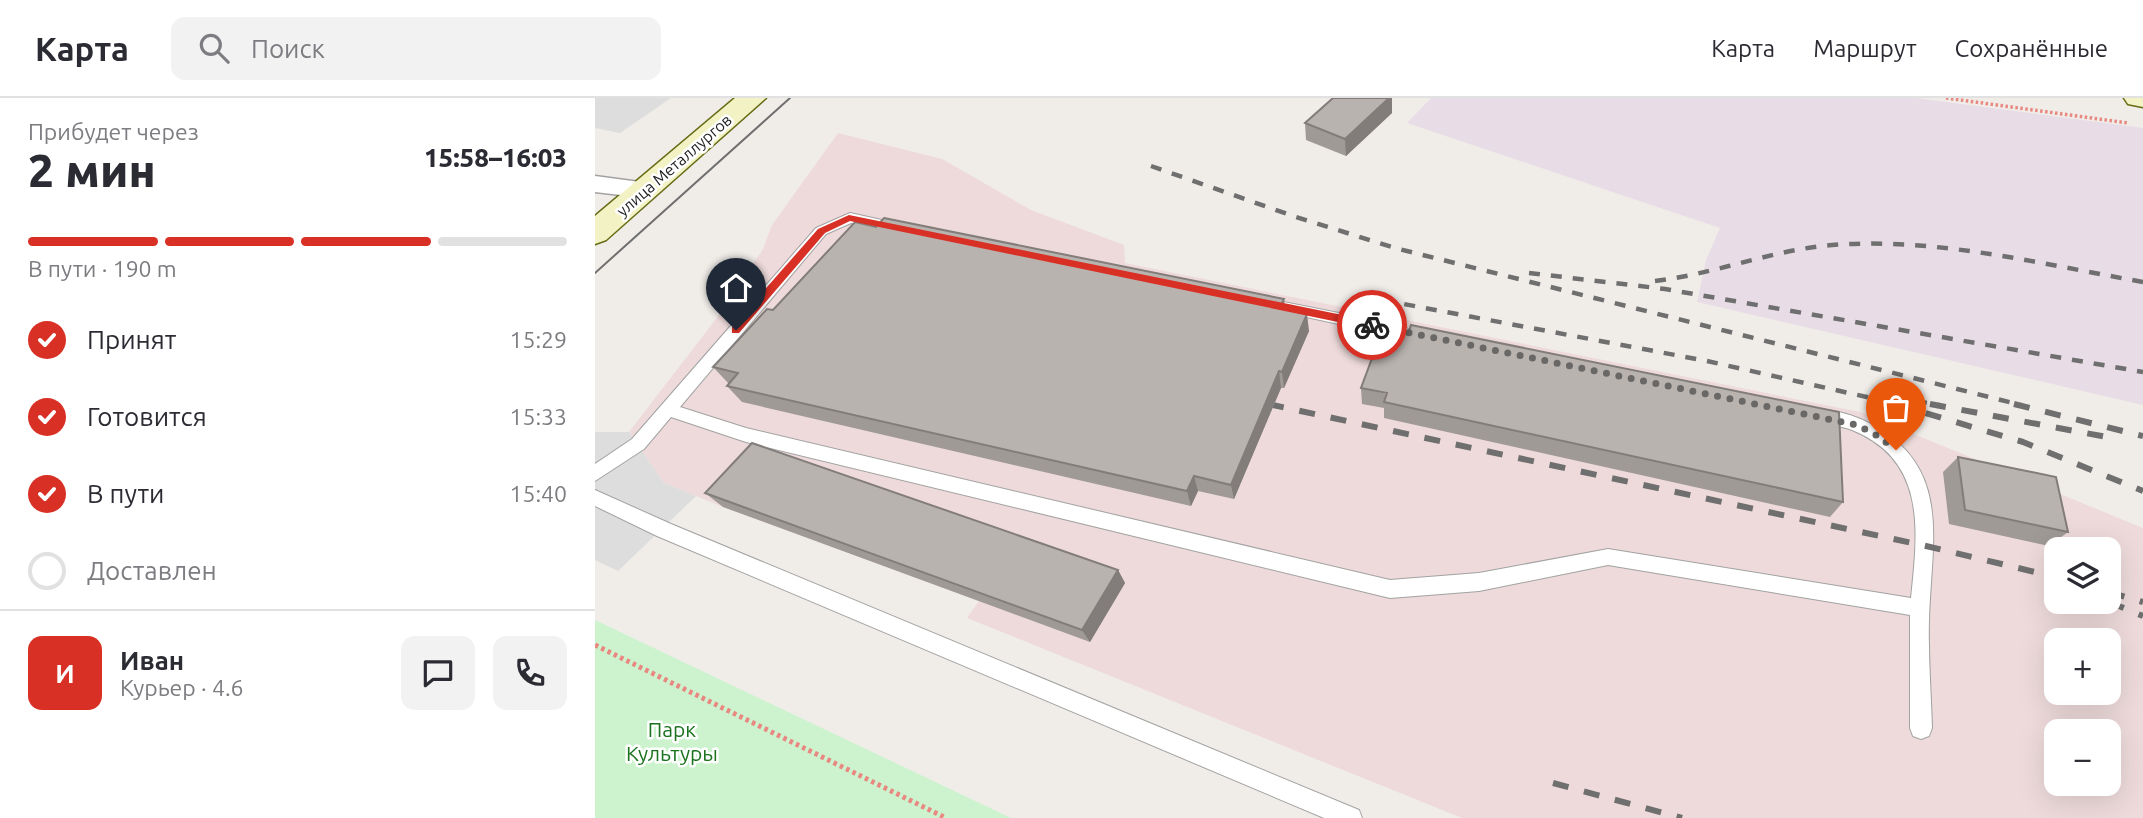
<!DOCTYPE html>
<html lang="ru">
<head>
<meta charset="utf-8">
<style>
	body { margin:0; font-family:Ubuntu,sans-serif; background:#f2f2f3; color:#2b2b33; height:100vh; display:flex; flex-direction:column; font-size:26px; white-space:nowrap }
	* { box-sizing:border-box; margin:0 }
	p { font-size:23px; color:#7c7c81 }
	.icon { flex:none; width:38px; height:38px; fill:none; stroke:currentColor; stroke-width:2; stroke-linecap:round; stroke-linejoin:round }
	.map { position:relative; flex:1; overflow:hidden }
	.sheet { display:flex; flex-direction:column; background:#fff; width:595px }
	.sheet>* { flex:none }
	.fabs { position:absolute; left:1449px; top:439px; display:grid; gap:14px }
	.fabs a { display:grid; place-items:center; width:77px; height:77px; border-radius:14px; background:#fff; box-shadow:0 7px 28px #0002; font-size:35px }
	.pin { position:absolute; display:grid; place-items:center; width:60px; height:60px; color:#fff; margin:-72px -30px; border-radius:50% 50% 50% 0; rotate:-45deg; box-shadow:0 0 7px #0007 }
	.pin .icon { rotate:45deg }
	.courier { position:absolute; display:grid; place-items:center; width:70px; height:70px; margin:-35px; border:5px solid #d93025; border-radius:50%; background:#fff; color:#222; box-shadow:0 2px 9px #0007 }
	.head em { font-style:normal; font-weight:800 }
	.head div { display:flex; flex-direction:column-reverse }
	.head { display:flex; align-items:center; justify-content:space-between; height:119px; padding:0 28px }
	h1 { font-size:46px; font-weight:800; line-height:52px }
	.bar { display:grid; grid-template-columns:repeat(4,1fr); gap:10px 7px; align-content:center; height:84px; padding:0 28px }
	.bar i { height:9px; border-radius:5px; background:#e1e1e2 }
	.bar .active { background:#d93025 }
	.bar p { grid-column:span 4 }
	.line { display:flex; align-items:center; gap:18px; padding:0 28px; border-top:2px solid #e1e1e2 }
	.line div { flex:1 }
	.round { display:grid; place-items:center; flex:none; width:74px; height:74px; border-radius:14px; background:#f2f2f3 }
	ol { padding:0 28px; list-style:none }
	li { display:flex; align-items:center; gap:21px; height:77px }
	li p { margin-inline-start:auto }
	li .icon { padding:7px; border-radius:50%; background:#d93025; color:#fff; stroke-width:4 }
	li:last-child { color:#7c7c81 }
	li i { width:38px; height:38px; border:4px solid #e1e1e2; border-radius:50% }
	header { display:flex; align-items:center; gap:42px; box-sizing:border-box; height:98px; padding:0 35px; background:#fff; border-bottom:2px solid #e1e1e2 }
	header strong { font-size:33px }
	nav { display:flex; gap:38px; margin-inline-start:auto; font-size:24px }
	.search { width:490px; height:63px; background:#f2f2f3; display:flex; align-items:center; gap:18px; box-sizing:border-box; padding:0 24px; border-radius:14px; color:#7c7c81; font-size:26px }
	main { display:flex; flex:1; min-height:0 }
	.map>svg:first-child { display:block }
	.commercial { fill:#eedada; fill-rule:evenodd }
	.industrial { fill:#e8dce6 }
	.park { fill:#ccf3ce }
	.parking { fill:#ddd }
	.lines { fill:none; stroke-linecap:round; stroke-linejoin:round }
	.service-casing { stroke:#a2a2a2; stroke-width:2 }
	.minor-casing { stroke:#a2a2a2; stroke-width:3 }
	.secondary-casing { stroke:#666c14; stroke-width:3 }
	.path-far1 { stroke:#e98781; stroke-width:3.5; stroke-dasharray:2.5 2.5; stroke-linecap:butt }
	.path { stroke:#e98781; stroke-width:5; stroke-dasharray:3.5 3.5; stroke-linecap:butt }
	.service { fill:#fff; fill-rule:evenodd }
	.minor { fill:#fff; fill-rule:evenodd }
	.secondary { fill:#f2f2c4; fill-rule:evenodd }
	.tram { stroke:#6f6f6f; stroke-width:2 }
	.rail-far1 { stroke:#6f6f6f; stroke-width:4.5; stroke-dasharray:11 11; stroke-linecap:butt }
	.rail { stroke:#6f6f6f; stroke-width:6; stroke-dasharray:16 16; stroke-linecap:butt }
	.wall { fill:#9f9a96 }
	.shaded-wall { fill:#827d7a }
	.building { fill:#b9b3af; stroke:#827d7a; stroke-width:2 }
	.route { fill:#d93025 }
	.done { stroke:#696867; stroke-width:7; stroke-dasharray:0 12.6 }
	.labels { text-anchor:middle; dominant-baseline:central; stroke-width:5; stroke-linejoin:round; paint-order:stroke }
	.far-street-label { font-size:16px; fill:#212121; stroke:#fff }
	.near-park-label { font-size:21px; fill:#1b731e; stroke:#fff }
</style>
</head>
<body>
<header>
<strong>Карта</strong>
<div class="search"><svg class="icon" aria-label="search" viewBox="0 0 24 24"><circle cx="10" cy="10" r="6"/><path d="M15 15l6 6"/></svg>Поиск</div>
<nav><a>Карта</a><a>Маршрут</a><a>Сохранённые</a></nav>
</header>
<main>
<section class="sheet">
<div class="head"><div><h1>2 мин</h1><p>Прибудет через</p></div><em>15:58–16:03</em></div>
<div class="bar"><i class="active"></i><i class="active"></i><i class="active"></i><i></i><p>В пути · 190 m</p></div>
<ol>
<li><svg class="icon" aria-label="check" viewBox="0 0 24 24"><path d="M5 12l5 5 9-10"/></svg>Принят<p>15:29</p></li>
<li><svg class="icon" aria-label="check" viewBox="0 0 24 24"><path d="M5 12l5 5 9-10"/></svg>Готовится<p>15:33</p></li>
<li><svg class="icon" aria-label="check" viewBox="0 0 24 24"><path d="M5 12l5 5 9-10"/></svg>В пути<p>15:40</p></li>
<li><i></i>Доставлен</li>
</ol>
<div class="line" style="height:126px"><b class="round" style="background:#d93025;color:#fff">И</b><div><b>Иван</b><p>Курьер · 4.6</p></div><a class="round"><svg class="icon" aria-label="chat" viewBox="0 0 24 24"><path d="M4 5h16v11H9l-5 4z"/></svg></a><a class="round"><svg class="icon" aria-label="phone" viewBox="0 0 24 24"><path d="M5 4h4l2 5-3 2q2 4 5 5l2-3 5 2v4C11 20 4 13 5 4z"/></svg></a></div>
</section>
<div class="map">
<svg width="1548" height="720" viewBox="0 0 1548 720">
	<rect width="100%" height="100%" fill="#f0ede9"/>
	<!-- commercial -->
	<path class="commercial" d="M243,35l104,26 89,51 93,35 1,18 735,149 283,116v290h-681l-495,-200 12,-17 -256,-94 -59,-24 -35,-51 90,-117 44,-66 9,-24zM1461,452h53v52h-53zM1461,542h53v53h-53zM1461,634h53v52h-53z"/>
	<!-- industrial -->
	<path class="industrial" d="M836,0h485l227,30v277l-446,-103 9,-42 14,-32 -313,-105z"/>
	<!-- park -->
	<path class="park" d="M0,522l416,198h-416z"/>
	<!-- parking -->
	<path class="parking" d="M0,0h76l-51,35 -25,-5z
		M0,334h34l35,51 32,13 -78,75 -23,-11z"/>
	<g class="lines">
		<defs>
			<path id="service" d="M255,115l50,11 7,5 -7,5 -49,-11 -25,11 -146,173 66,21 644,152 89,-7 129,-24 303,49c7,-67 16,-138 -59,-168 -13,-5 -28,-5 -42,-9l-2,-5 2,-5c15,-5 43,4 57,11 87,43 64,119 62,198 -1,36 2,72 3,108l-3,8 -8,3 -8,-3 -3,-8v-113l-302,-50 -129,26 -89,7 -644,-156 -75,-25 -27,32 -49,32v-17l37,-25 184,-211z
				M669,200l140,28 8,6 -8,6 -145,-31 -3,-4z
				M0,392l76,34 688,286 3,8h-38l-667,-282 -62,-30z"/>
			<path id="minor" d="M0,78l60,8 4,6 -4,6 -9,2 -51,-6z"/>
			<path id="secondary" d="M140,0h31l-160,142 -11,4v-28z
				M1529,0h19v9l-15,-3z"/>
		</defs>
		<!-- service casing -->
		<use href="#service" class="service-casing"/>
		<!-- minor casing -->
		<use href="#minor" class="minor-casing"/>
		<!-- secondary casing -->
		<use href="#secondary" class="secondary-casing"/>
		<!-- path-far1 -->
		<path class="path-far1" d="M1351,0l182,25"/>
		<!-- path -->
		<path class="path" d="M0,547l351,173"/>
		<!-- service -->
		<use href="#service" class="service"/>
		<!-- minor -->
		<use href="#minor" class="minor"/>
		<!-- secondary -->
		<use href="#secondary" class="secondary"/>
		<!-- tram -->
		<path class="tram" d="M0,175l195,-175"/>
		<!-- rail-far1 -->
		<path class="rail-far1" d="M556,68l142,50 102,32 626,157
			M934,175l136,16 478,83
			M1060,183c60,-7 117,-31 177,-36 104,-8 209,19 311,37
			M766,198l346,65 195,44
			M661,303l20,4
			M1321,303l23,4"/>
		<!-- rail -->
		<path class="rail" d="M673,306l658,142 130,31
			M1300,306l128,38 120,49
			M1335,306l182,34
			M1419,306l129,32
			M1514,494l34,10
			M1514,504l34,14
			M958,685l129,35"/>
	</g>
	<!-- wall -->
	<path class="wall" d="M797,15l-46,43 -40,-16 -1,-17z
		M281,129l408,72 1,10 24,22 -25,57h-3l-47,111 -36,-8 -7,15 -449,-104 -15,-16 2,-2 -16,-17 60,-57z
		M766,290l482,114 -13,15 -446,-99v-10l-22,-4z
		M1363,359l110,75 -19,14 -100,-22 -6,-52z
		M110,395l413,77 7,13 -35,59 -367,-135z"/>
	<!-- shaded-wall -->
	<path class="shaded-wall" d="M794,0h3v15l-46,43 -1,-17z
		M689,201l1,16 -6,-7z
		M712,216l2,17 -25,57 -2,-16z
		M684,273l2,17 -47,111 -3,-14z
		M599,378l4,15 -7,15 -4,-15z
		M523,472l7,13 -35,59 -8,-12z"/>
	<!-- building -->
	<path class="building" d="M738,0h56l-44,41 -40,-16z
		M289,120l400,81 -5,9 28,6 -25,58 -3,-1 -48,114 -37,-9 -7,15 -460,-105 11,-13 -25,-6 54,-58 6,1 82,-88 21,5z
		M816,227l428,87 4,90 -459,-100 3,-9 -26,-5 23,-62 25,5z
		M157,345l366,127 -36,60 -377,-137z
		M1363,359l98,20 12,55 -103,-22z"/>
	<!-- route -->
	<path class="route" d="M254,117l523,106 5,4 -5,4 -522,-108 -25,12 -86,100h-7v-6l86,-98z"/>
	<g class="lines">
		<!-- done -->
		<path class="done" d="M777,227l485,100 21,11 18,14"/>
	</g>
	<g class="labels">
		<!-- far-street labels -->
		<g class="far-street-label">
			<text transform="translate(79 67) rotate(-41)">улица Металлургов</text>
		</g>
		<!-- near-park labels -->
		<g class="near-park-label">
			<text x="77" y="631">Парк<tspan x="77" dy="24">Культуры</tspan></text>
		</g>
	</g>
</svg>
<div class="fabs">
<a><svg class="icon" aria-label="layers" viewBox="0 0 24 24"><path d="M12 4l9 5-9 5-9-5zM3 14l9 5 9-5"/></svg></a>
<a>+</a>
<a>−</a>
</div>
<div class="pin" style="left:1301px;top:352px;background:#ea580c"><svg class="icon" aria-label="bag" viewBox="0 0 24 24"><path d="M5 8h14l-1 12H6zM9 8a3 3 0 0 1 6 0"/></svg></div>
<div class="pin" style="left:141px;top:232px;background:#1f2937"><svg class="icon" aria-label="home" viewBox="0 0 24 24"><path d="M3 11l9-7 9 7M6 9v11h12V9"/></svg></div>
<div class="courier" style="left:777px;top:227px"><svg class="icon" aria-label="bike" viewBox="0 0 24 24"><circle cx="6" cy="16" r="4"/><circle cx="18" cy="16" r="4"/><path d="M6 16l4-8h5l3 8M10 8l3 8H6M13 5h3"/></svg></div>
</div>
</main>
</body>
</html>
